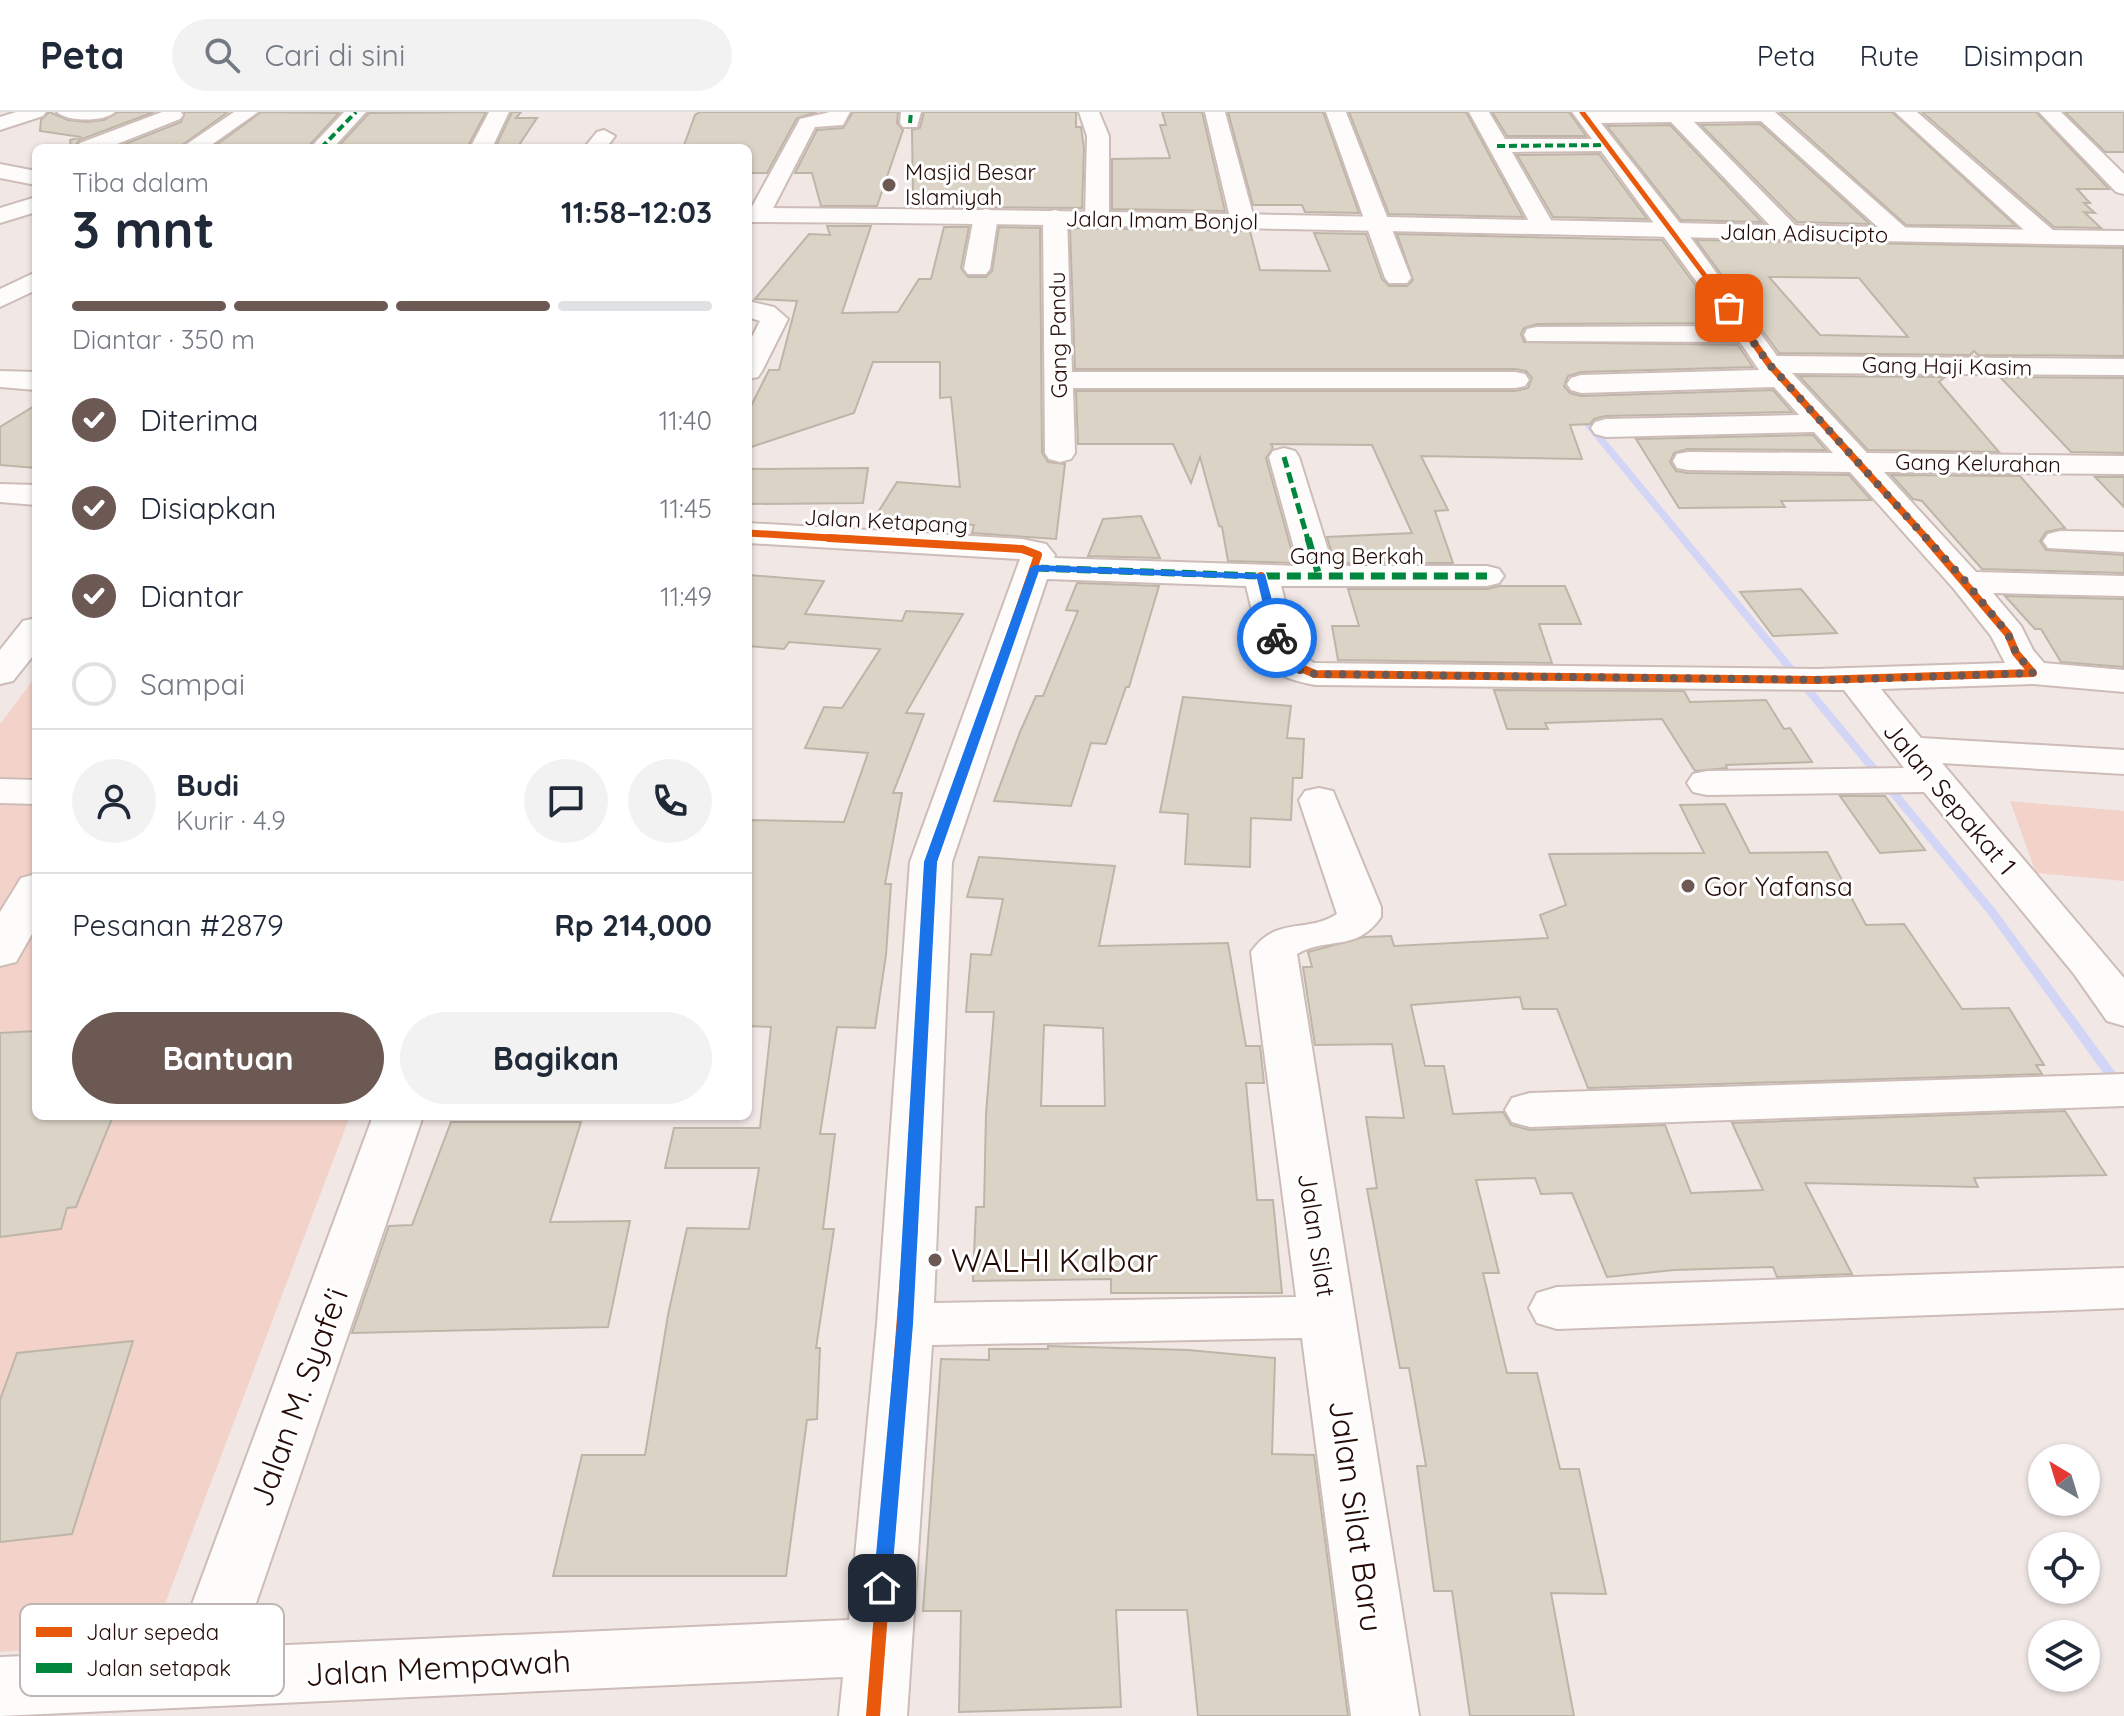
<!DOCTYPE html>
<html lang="id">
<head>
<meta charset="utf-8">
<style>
	body { margin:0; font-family:Quicksand,sans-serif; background:#f2f2f3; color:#1f2937; height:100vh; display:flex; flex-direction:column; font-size:30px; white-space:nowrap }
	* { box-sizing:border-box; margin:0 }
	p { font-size:26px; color:#747a83 }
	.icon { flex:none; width:44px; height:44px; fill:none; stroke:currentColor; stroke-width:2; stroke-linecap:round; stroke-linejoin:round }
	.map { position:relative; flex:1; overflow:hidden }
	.panel { position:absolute; left:32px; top:32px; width:720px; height:976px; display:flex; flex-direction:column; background:#fff; border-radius:12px; box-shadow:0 2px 6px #0004 }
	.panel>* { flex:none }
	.needle { width:52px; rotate:322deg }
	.buttons { position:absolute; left:2028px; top:1332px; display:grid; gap:16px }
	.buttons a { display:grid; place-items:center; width:72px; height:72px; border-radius:50%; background:#fff; box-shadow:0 2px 6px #0004; font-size:40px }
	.pin { position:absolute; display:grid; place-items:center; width:68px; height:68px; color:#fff; margin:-34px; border-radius:16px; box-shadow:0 4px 12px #0006 }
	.courier { position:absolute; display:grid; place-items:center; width:80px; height:80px; margin:-40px; border:6px solid #1a73e8; border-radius:50%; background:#fff; color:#222; box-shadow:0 2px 10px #0007 }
	.overview em { font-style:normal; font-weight:700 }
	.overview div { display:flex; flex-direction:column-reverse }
	.overview { display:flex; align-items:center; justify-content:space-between; height:136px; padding:0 40px }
	h1 { font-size:52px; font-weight:700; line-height:60px }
	.bar { display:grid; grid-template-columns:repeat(4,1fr); gap:12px 8px; align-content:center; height:96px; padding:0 40px }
	.bar i { height:10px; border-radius:6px; background:#e0e1e3 }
	.bar .selected { background:#6c5954 }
	.bar p { grid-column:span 4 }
	.line { display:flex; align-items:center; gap:20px; padding:0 40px; border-top:2px solid #e0e1e3 }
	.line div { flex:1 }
	.round { display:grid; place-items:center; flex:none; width:84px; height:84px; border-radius:42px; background:#f2f2f3 }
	ol { padding:0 40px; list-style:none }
	li { display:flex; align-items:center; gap:24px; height:88px }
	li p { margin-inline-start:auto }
	li .icon { padding:8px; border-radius:50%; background:#6c5954; color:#fff; stroke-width:4 }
	li:last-child { color:#747a83 }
	li i { width:44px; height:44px; border:4px solid #e0e1e3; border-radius:50% }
	.primary-button { display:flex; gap:16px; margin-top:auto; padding:16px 40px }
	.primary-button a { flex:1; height:92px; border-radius:48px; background:#6c5954; color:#fff; font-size:32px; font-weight:700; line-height:92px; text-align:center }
	.primary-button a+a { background:#f2f2f3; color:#1f2937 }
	header { display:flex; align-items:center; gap:48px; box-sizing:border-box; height:112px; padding:0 40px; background:#fff; border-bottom:2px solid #e0e1e3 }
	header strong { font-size:38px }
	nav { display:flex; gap:44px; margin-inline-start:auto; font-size:28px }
	.search { width:560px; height:72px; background:#f2f2f3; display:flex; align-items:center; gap:20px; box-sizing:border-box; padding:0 28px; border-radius:44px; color:#747a83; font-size:30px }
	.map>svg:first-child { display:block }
	.green { fill:#f3d3c9 }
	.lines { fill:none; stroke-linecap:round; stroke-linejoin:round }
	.stream { fill:#d2d5f6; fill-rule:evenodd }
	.building { fill:#dbd4c6; stroke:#bdb6a8; stroke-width:2; fill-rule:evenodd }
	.minor-casing { stroke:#cdbcb7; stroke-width:4 }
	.major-casing { stroke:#cdbcb7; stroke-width:4 }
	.minor { fill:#fdfcfb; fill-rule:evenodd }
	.major { fill:#fdfcfb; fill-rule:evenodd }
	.quiet-far2 { stroke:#00873e; stroke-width:4; stroke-dasharray:8 4; stroke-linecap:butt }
	.quiet-far1 { stroke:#00873e; stroke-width:5; stroke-dasharray:11 5; stroke-linecap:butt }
	.quiet { stroke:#00873e; stroke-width:7; stroke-dasharray:14 7; stroke-linecap:butt }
	.cycleway-far4-casing { stroke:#fff; stroke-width:8 }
	.cycleway-far3-casing { stroke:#fff; stroke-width:10 }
	.cycleway-far2-casing { stroke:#fff; stroke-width:12 }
	.cycleway-far1-casing { stroke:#fff; stroke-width:16 }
	.cycleway-casing { stroke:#fff; stroke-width:19 }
	.cycleway-far4 { stroke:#e8590c; stroke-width:5 }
	.cycleway-far3 { stroke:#e8590c; stroke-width:7 }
	.cycleway-far2 { stroke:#e8590c; stroke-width:8 }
	.cycleway-far1 { stroke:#e8590c; stroke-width:11 }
	.cycleway { stroke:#e8590c; stroke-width:14 }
	.route { fill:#1a73e8 }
	.done { stroke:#6c5954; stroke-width:8; stroke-dasharray:0 14.4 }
	.poi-dot { fill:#6c5954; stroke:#fff; stroke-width:3 }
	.labels { text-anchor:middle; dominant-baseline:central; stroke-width:6; stroke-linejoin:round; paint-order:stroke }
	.far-poi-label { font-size:22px; fill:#250c06; stroke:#fff; text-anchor:start }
	.far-street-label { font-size:22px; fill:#250c06; stroke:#fff }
	.street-label { font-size:26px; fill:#250c06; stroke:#fff }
	.poi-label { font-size:26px; fill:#250c06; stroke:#fff; text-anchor:start }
	.near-poi-label { font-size:32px; fill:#250c06; stroke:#fff; text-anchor:start }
	.near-street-label { font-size:32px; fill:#250c06; stroke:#fff }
	.key { fill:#fff; stroke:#beb6b4; stroke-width:2 }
	.key-label { font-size:22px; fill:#250c06 }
</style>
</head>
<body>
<header>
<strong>Peta</strong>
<div class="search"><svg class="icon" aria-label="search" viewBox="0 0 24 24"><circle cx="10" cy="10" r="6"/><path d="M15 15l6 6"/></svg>Cari di sini</div>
<nav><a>Peta</a><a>Rute</a><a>Disimpan</a></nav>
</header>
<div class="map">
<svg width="2124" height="1604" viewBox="0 0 2124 1604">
	<rect width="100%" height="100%" fill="#f1e8e6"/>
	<!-- green -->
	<path class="green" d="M36,564v440h314l-199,525 -151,11v-928z
		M2010,689l114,10v70l-88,-8z"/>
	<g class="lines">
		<!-- stream -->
		<path class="stream" d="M1576,299h6l414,499 128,174v13l-4,-1 -132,-182 -412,-499z"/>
	</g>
	<!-- building -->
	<path class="building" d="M49,0l19,8 18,2 18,-2 14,-8h36l-75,28 -5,8h-3l-1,-8 11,-3 -41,-6 1,-11z
		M185,0h43l-50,36h-63l66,-26z
		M261,0l78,1 -32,35h-95z
		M486,0l-19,36h-130l32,-35z
		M512,0h9l-5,6h21l-20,30h-22z
		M700,0h117l-20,6 -30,55h-19v-25h-65l12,-33z
		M853,0h45l-1,11 6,7 -26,76h-56l-9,-33h-17l22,-43 26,-2z
		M924,0h152v15h5l3,21 -2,60 -134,-1 3,-11 -38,2 -1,-68 8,-2z
		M1162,0h40l23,99 -113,-2v-50l58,-1 -10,-33h6z
		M1228,0h95l36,101 -54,-1 -3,-7h-49z
		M1349,0h117l57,105 -134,-3z
		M1492,0h77l17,24h-79z
		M1780,0h112l124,114 -110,-1z
		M1922,0h114l73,77h-32l13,14h-6l11,10 -11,-1 17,16 -47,-1z
		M2065,0h59v40h-19z
		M1760,12l110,100 -73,-2 -96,-97z
		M1670,13l92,97 -81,-2 -74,-94z
		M1599,42l48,65 -94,-2 -36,-62z
		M827,114h44l-29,87 56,-1 21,-33h12l13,-52h25l-8,41 7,9h18l6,-6 7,-44 41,1 2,225 6,9 17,2 -9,75 -84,-6 2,-8 -99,-8 22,-35 63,5 -9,-90 -11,1v-36h-67l-19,51 -106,35v-36l21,-42h10l18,-69 -42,-2 54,-65 21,1z
		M1070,116l180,3 10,39 70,1 -16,-38 52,1 16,45 7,7h18l6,-6 -16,-46 265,6 61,83 -186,1 -13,4 -3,6 3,8 214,3 15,22 -172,5 -13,4 -4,10 6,7 11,3 192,-6 19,22 -187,4 -11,3 -4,5 -20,1 12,34 -161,-3 27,54 -13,1 18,52h-118l-8,-26 85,-4 -40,-88 -101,-1 2,4 -7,10 29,105 -67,-2 -6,-34 -3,-1 -19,-69 -9,26 -18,-39h-95l-2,-53h439l13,-3 4,-10 -6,-7 -11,-2h-440z
		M1696,128l427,8 1,108 -146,-1 -4,-4 -4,4 -191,-2zM1769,165l90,1 49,59 -88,-2z
		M1799,264l146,1 -6,5 60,70 -131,-2z
		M2000,265l124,1v75l-53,-1z
		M36,293v63l-36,-3v-38z
		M1813,323l13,15 -139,-1 -13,4 -4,9 6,9 12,2 161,2 22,25 -90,1 4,6 -106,1 -43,-69z
		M868,356l-5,35 -115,1v-35z
		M1891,363l129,1 45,52 -19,4 -6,9 6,9 78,5v18l-142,-4 -60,-68 -9,-2z
		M2095,365h29v30z
		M1141,404l19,42 -72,-2 15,-37z
		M748,463l76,6 -19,33 97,7 4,-10 57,3 -57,99 18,1 -31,79h9l-17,91h6l-5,71 -11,73 -38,-1 -17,107h15l-12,95h11l-18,119h4l-3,71 -10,1 -21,156h-233l29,-121h63l23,-140 19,-87 62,1 10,-61h-94l9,-40h86l11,-101 -23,-1v-206l96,2 24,-69 -63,-5 19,-41 18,1 38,-59 -91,-7 -5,7 -36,-3z
		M1077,471l82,3 -30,101h-3l-20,57 -15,-1 -20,63 -77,-5 26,-69 16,-36h7l35,-85 -12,-1z
		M1500,474h65l16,38h-42l13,39 -214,-3 -6,-34h27l-11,-37h139z
		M1801,477l36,44 -64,3 -33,-44z
		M2005,484l119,3v68l-63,-5 -20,-33h-6z
		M1494,578l190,1 6,11 76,-2 18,29 6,-1 22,34 -86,3 1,3 -32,3 -33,-52 -117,4 3,6h-41z
		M1183,585l108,9 -4,32 17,1 -2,39h-9l-2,42 -40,-2 -1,49 -65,-3 3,-50 -28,-2z
		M1840,684h45l40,54 -45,3z
		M1725,692l25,49 77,-1 39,73 38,-1 58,85 47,-1 35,57h-8l6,9 -454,14 -31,-79h-34l-3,-12 -109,8 14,61h19l9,48 50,-2 8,13 19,5 135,-5 26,68 72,-3 -31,-67 333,-12 41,64 -132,3 4,9 -173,-4 47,91 -75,3 -4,-10 -99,3 -67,7 -35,-84 -31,1 -6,-16 -59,2 23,93h-16l24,100h30l23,96h19l27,125 -55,-1 23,123h-104l-18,-125h-18l-17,-125h9l-17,-98h-9l-33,-179 10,-1 -11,-71 38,1 -12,-74 -77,1 -12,-78h9l-4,-15 56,-15 27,-1 3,10 154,-8 -8,-23 26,-10 -17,-51 155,-1 -24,-48z
		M979,745l136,9 -16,80 129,-3 18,103h14l4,37h-18l11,117h16l9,93h-171v-14l-138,2 3,-74h8l2,-93 8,-102h-28l5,-58 20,1 12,-56 -36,-2zM1044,913l59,3 2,78h-64z
		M36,919v85h77l-37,91 -9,1 -6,21 -61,8v-204z
		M451,1010h130l-31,100 80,-1 -22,106 -256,6 37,-107 23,-1z
		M133,1229l-61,193 -72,8v-142l17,-47z
		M1048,1234l140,4 87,8 -3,96 42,1 34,261h-150l-11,-106h-71l5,97 -162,5 2,-101h-38l18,-252 48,1v-11h59z"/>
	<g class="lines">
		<defs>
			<path id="minor" d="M16,0h30l-3,4 -43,14v-13z
				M57,0h58c-10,10 -48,10 -58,0z
				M162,0h19l2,3 -3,4 -73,29h-30l3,-5z
				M234,0h24l-51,36h-26z
				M344,0h22l-33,36h-23z
				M489,0h20l-17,36h-22z
				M830,0h20l-7,13 -28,2 -48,93h-16l-3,-6 52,-95z
				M901,0h20l-4,15h-14l-3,-4z
				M1079,0h20l10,24v82l-4,5h-16l-4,-5 2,-82z
				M1205,0h20l30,110 -4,5h-16l-4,-5z
				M1326,0h20l65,166 -4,5h-18l-4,-5z
				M1469,0h20l16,27h87l-20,-27h203l132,117 4,5 -4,5h-16l-130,-118 -67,1 104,106 4,5 -4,5h-16l-111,-116 -70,1 82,104 94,129 347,3v16l-332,-2 75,80 257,3v18l-240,-2 92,100 148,4v20l-131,-3 28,33 12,24 11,13 80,7v22l-91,-8 -152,5 40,49 203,12v24l-182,-11 182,215v48l-17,-5 -33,-47 -150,-182 -217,3 -14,-3 -6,-9 6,-9 14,-3 197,-3 -60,-78 -529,-5c-19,-4 -40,-8 -51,-25l-18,-74 -199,-7 -95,283 -18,441 362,-6 -45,-345c26,-37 56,-18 86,-38l-38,-114 6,-9 14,-3 14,3 48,116v10c-25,36 -54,19 -84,37l122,762h-68l-49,-378 -370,7 -25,371h-68l4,-39 -843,39v-59l175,-7 198,-534h50l-182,531 608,-27 28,-296 33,-462 110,-303 -272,-16v-20l274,16 24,5 9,11 -1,3 245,8 -30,-109 4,-6 11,-3 11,3 4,6 34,109h154l12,3 5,7 -5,7 -12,3h-206l18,68 15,9 503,6 188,-6 -14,-27 -37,-47 -104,-117 -162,-2 -11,-2 -4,-7 4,-7 11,-2 145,1 -19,-21 -208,5 -11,-3 -4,-6 4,-6 11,-3 193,-4 -25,-28 -193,6 -10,-3 -4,-6 4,-6 10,-3 178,-5 -19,-28 -213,-1 -3,-6 3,-6 10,-2 192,-1 -128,-175 -89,1 44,77 -4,5h-16z
				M1895,0h22l137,119 3,5 -3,5h-18z
				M2039,0h22l63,62v20l-8,-2z
				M604,18l11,6 -9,12h-22l13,-16z
				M36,85v15l-36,11v-15z
				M986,97l8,2 4,5 -8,53 -4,5h-18l-4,-5 10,-53 4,-5z
				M1055,98l8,2 4,5 5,155h443l10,2 4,6 -4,6 -10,2h-442l2,65 -4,6 -11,3 -11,-3 -4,-6 -2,-236 4,-5z
				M36,160v18l-36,17v-18z
				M748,189l26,6 14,12 -26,52 -4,6 -10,2v-34l12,-24 -12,-4z
				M0,259l36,1v18l-36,-3z
				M0,372l36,1v20l-36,-3z
				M2060,419l64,1v20l-76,-4 -5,-7 5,-7z
				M36,506v34l-23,29 -13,3v-34l23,-29z
				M0,667l36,1v24l-36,-1z
				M36,762v53l-20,35 -16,4v-54l21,-34z
				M2124,962v32l-594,21 -18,-5 -7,-12 7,-12 18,-5z
				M2124,1156v40l-567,21 -20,-6 -8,-15 8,-15 20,-6z"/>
			<path id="major" d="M0,52l36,7v14l-36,-7z
				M748,96c459,2 917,17 1376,23v14c-459,-6 -917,-21 -1376,-23z"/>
		</defs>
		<!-- minor casing -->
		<use href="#minor" class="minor-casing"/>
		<!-- major casing -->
		<use href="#major" class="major-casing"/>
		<!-- minor -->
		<use href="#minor" class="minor"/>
		<!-- major -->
		<use href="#major" class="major"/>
		<!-- quiet-far2 -->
		<path class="quiet-far2" d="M910,11l1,-11
			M1497,34l111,-1
			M321,36l35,-36"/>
		<!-- quiet-far1 -->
		<path class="quiet-far1" d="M1284,345l24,83"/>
		<!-- quiet -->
		<path class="quiet" d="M1308,426l11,38
			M1035,456l226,8h226"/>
		<defs>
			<path id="cycleway-far4" d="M1582,0l142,189"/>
			<path id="cycleway-far3" d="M1723,187l46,65 159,176
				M748,421l115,7"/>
			<path id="cycleway-far2" d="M829,426l193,11 16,6 -100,288
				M1261,464l21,84 33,14 502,6 216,-7 -17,-20 -8,-19 -82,-96"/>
			<path id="cycleway-far1" d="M910,1116l21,-366 7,-21"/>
			<path id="cycleway" d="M873,1604l38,-490"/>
		</defs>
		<!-- cycleway-far4 casing -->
		<use href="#cycleway-far4" class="cycleway-far4-casing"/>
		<!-- cycleway-far3 casing -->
		<use href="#cycleway-far3" class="cycleway-far3-casing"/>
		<!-- cycleway-far2 casing -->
		<use href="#cycleway-far2" class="cycleway-far2-casing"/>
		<!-- cycleway-far1 casing -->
		<use href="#cycleway-far1" class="cycleway-far1-casing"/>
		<!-- cycleway casing -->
		<use href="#cycleway" class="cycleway-casing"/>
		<!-- cycleway-far4 -->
		<use href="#cycleway-far4" class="cycleway-far4"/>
		<!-- cycleway-far3 -->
		<use href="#cycleway-far3" class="cycleway-far3"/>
		<!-- cycleway-far2 -->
		<use href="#cycleway-far2" class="cycleway-far2"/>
		<!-- cycleway-far1 -->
		<use href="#cycleway-far1" class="cycleway-far1"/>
		<!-- cycleway -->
		<use href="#cycleway" class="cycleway"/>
	</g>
	<!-- route -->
	<path class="route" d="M1035,453l230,9 17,64 -5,3 -6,-3 -14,-59 -218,-8 -102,291 -24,462 -22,264 -2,6h-14l-2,-6 24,-264 27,-462 106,-294z"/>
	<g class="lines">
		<!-- done -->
		<path class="done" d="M1277,526l5,22 20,11 13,3 521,6 197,-7 -17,-20 -8,-19 -42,-52 -197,-218 -40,-56"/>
	</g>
	<!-- markers -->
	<g class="poi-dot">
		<circle cx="889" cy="73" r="8"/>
		<circle cx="1688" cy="774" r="8"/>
		<circle cx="935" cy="1148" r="8"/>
	</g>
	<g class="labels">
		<!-- far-poi labels -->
		<g class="far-poi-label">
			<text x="905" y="60">Masjid Besar<tspan x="905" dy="25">Islamiyah</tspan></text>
		</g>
		<!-- far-street labels -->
		<g class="far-street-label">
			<text transform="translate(1162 108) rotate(1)">Jalan Imam Bonjol</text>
			<text transform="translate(1804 121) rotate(1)">Jalan Adisucipto</text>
			<text transform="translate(1058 223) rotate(-91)">Gang Pandu</text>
			<text transform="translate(1947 254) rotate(1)">Gang Haji Kasim</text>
			<text transform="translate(1978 351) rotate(1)">Gang Kelurahan</text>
			<text transform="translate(886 409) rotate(3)">Jalan Ketapang</text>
			<text x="1357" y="444">Gang Berkah</text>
		</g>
		<!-- street labels -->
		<g class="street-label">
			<text transform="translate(1950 686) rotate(50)">Jalan Sepakat 1</text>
			<text transform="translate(1317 1123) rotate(81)">Jalan Silat</text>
		</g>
		<!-- poi labels -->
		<g class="poi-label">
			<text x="1704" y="774">Gor Yafansa</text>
		</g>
		<!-- near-poi labels -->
		<g class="near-poi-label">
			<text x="951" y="1148">WALHI Kalbar</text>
		</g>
		<!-- near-street labels -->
		<g class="near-street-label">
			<text transform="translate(298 1285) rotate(-70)">Jalan M. Syafe'i</text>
			<text transform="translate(1357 1404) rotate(82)">Jalan Silat Baru</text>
			<text transform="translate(438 1555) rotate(-3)">Jalan Mempawah</text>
		</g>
	</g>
	<!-- legend -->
	<rect x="20" y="1492" width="264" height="92" rx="12" class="key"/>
	<rect x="36" y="1515" width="36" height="10" fill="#e8590c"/>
	<rect x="36" y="1551" width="36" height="10" fill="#00873e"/>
	<g class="key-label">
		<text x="86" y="1528">Jalur sepeda</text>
		<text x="86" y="1564">Jalan setapak</text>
	</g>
</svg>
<div class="buttons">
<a><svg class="needle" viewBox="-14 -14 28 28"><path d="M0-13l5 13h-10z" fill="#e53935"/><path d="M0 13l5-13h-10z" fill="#747a83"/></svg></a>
<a><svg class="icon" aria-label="locate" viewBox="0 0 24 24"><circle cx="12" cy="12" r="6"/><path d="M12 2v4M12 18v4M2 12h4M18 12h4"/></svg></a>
<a><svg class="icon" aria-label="layers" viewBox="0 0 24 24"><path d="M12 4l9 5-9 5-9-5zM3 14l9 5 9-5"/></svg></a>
</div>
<div class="pin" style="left:1729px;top:196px;background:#ea580c"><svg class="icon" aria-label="bag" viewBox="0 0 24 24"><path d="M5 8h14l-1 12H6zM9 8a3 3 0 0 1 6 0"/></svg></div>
<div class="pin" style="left:882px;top:1476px;background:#1f2937"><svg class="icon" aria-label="home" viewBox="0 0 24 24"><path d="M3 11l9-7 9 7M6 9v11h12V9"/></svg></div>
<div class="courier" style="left:1277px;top:526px"><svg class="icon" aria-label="bike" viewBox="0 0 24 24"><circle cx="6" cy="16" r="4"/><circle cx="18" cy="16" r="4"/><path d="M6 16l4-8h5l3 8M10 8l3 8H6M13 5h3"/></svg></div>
<section class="panel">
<div class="overview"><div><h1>3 mnt</h1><p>Tiba dalam</p></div><em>11:58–12:03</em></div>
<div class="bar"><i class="selected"></i><i class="selected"></i><i class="selected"></i><i></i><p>Diantar · 350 m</p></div>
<ol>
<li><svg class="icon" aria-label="check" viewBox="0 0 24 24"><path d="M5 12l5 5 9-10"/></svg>Diterima<p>11:40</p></li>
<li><svg class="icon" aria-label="check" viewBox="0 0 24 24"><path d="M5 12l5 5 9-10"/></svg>Disiapkan<p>11:45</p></li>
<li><svg class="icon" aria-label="check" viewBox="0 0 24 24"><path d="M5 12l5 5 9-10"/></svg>Diantar<p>11:49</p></li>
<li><i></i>Sampai</li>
</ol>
<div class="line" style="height:144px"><a class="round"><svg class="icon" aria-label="person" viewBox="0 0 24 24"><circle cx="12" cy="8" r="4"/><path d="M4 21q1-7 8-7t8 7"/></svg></a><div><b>Budi</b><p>Kurir · 4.9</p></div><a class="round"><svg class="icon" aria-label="chat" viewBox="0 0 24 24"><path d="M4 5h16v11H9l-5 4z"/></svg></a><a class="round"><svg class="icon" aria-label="phone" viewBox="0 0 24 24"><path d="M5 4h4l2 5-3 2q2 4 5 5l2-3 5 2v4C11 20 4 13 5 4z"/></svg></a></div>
<div class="line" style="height:104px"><div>Pesanan #2879</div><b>Rp 214,000</b></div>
<div class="primary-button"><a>Bantuan</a><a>Bagikan</a></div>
</section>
</div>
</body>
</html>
